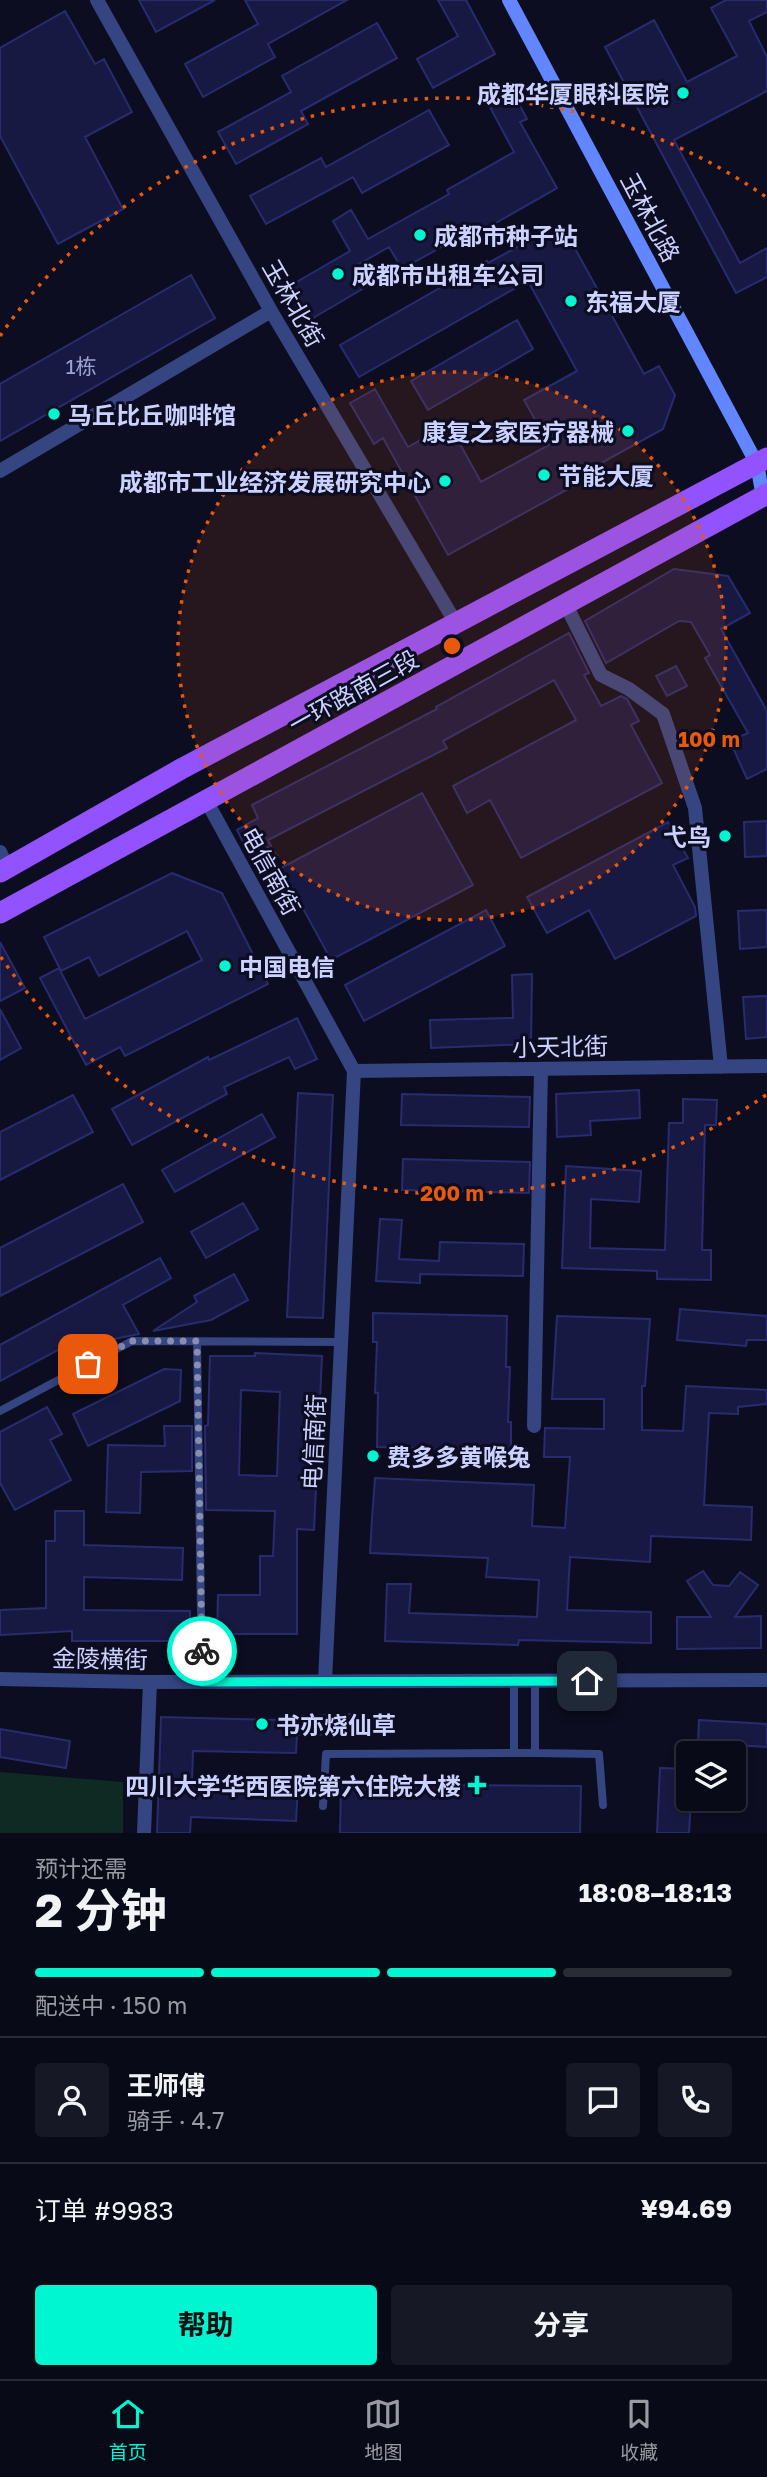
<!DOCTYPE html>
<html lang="zh">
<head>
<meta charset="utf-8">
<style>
	body { margin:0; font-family:"Golos Text","Noto Sans SC",sans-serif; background:#171825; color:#f1f3f6; height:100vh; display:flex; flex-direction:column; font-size:26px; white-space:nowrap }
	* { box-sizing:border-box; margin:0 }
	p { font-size:23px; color:#999aa2 }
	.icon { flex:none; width:38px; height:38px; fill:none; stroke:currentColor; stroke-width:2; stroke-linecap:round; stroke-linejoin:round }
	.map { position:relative; height:1833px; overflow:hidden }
	.panel { display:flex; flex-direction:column; background:#090a18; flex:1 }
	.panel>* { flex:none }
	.fabs { position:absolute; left:676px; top:1741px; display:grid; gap:14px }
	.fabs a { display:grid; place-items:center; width:70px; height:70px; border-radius:7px; background:#090a18; box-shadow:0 4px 10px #0003,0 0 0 2px #292b37; font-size:35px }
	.pin { position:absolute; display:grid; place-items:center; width:60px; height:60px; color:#fff; margin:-30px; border-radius:14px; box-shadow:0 4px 10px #0006 }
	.courier { position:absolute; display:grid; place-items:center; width:70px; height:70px; margin:-35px; border:5px solid #00f6d0; border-radius:50%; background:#fff; color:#222; box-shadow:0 2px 9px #0007 }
	.headline em { font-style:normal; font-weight:700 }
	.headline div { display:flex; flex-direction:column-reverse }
	.headline { display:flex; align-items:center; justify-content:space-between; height:119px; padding:0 35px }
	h1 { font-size:46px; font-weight:700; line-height:52px }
	.bar { display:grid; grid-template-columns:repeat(4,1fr); gap:10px 7px; align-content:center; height:84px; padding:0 35px }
	.bar i { height:9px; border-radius:5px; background:#292b37 }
	.bar .selected { background:#00f6d0 }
	.bar p { grid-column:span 4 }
	.line { display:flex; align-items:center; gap:18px; padding:0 35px; border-top:2px solid #292b37 }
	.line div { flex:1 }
	.round { display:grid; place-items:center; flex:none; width:74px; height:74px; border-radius:7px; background:#171825 }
	.action { display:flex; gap:14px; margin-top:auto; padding:14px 35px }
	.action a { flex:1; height:80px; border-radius:7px; background:#00f6d0; color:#111; font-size:28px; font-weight:700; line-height:80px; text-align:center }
	.action a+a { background:#171825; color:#f1f3f6 }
	.tab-bar { display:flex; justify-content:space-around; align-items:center; height:98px; border-top:2px solid #292b37; background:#090a18; font-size:19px; color:#999aa2 }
	.tab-bar a { display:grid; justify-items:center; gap:4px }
	.tab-bar .selected { color:#00f6d0 }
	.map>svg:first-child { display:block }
	.green { fill:#0e2a22 }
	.building { fill:#171942; stroke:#282c6f; stroke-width:2; fill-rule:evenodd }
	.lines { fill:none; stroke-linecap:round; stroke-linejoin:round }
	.service { stroke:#344582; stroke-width:8 }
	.minor { stroke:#344582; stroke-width:14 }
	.tertiary { stroke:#344582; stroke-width:14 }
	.secondary { stroke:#6286ff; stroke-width:14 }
	.primary { stroke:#9352ff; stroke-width:21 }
	.done { stroke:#888db1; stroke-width:7; stroke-dasharray:0 12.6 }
	.route { stroke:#00f6d0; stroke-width:9 }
	.ring { fill:none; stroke:#e8590c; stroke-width:3.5; stroke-dasharray:3.5 7 }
	.poi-dot { fill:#00f6d0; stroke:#0c0d20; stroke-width:2.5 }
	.labels { text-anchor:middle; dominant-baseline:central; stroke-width:6; stroke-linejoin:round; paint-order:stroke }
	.number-label { font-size:21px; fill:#9ea4d0 }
	.poi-label { font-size:24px; font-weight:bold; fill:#cbd2ff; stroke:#0c0d20; text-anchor:start }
	.street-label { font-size:24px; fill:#cbd2ff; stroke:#0c0d20 }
	.centre { fill:#e8590c; stroke:#0c0d20; stroke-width:3.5 }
	.ring-label { font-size:21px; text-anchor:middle; font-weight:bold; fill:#e8590c; stroke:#0c0d20; stroke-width:6; stroke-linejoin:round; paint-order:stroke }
</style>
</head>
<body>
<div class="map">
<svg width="767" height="1833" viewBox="0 0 767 1833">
	<rect width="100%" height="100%" fill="#0c0d20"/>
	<!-- green -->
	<path class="green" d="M0,1772l123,10v51h-123z"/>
	<!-- building -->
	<path class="building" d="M139,0h76l-59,32z
		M245,0h102l-79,44 7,13 -72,40 -18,-33 73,-40z
		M438,0h28l29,54 -62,34 -16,-29 41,-23z
		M726,0h41v12l-18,9 18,36v34l-93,49 66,123 27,-15v29l-31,16 -131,-246 49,-27 33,62 50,-26 -26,-48z
		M65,11l30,53 9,-5 28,53 -47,25 38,72 -65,35 -58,-108v-88z
		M377,23l20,35 -96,53 7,13 -72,40 -18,-32 73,-40 -9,-16z
		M507,81l20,38 -7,3 37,66 -84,48 -3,-5 -68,38 -13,-22 -30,17 12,20 -63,37 -20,-34 62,-36 -17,-30 18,-11 17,29 81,-45 -2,-4 67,-38 -31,-58z
		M429,110l20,35 -87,48 -9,-16 -87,47 -16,-28 71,-38 5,9z
		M561,223l83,151 15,-8 16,29 -12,34 -60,33 3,6 -158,87 -65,-117 -9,6 -24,-41 25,-14 33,58 41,-23 32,58 68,-37 -25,-45 53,-29 -49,-90 -169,96 -19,-32 147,-84 1,2z
		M191,275l24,43 -215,123v-57z
		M517,320l16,29 -105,61 -17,-29z
		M674,569l54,7 22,37 -29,16 46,82v58l-20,10 -17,-38 18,-8 -43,-75 5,-3 -19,-33 -12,-1 -73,42 -21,-42z
		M569,633l20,40 -5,2 17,31 20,-10 6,3 12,22 -8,4 31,58 -141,75 -31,-58 -23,13 -14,-27 123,-66 -22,-40 -111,61 4,7 -179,92 7,13 -21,11 -17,-34 21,-12 -6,-13 185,-96 -1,-2z
		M676,666l11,20 -20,10 -11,-20z
		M422,793l51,92 -142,75 -50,-92z
		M767,821v35l-22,1 -1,-35z
		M668,822l20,36 -15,7 22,42 1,9 -81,43 -26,-49 -42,23 -20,-36z
		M172,873l50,20 46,91 -143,72 -5,-9 -34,18 -46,-87 19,-10 26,51 117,-59 -15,-29 -88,45 -10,-19 -28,14 -17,-34z
		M486,910l19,36 -141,75 -19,-36z
		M767,910v37l-27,2 -2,-38z
		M0,942l25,46 -25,13z
		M532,974l-1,70 -100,4 -1,-28 83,-2 -1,-43z
		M767,996v41l-21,2 -3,-42z
		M0,1009l21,39 -21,12z
		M297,1018l20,41 -22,10 -6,-12 -65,30 3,7 -95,51 -20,-36 96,-52 1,3z
		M639,1090l1,28 -50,3 1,14 -34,2 -1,-43z
		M298,1093l35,2 -10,223 -36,-1z
		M402,1094l128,3 -1,30 -128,-2z
		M73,1095l20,37 -93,48v-48z
		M683,1099l34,1 -1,25h-11l-3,125h9v30l-54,-1v-8l-95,-3 4,-102 75,5 -2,31 -48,-3 -1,49 75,2 4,-127h14z
		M262,1114l13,23 -100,55 -13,-22z
		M403,1159l127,3 -1,31 -127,-3z
		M123,1184l20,38 -143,74v-48z
		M243,1203l15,26 -52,29 -15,-26z
		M380,1219l22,1 -3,39 40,2 1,-19 84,2 -1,32 -103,-2v9l-44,-2z
		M160,1258l11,20 -48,27 16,29 -35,7 -16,8 -6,-12 -82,44v-36z
		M234,1274l14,26 -37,20 -58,11 44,-29 -3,-6z
		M680,1309l87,7v24h-20l-1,6 -69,-6z
		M373,1313l134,3 -1,51h4l-2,55h3v29l-134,-4 1,-54h-3l2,-51h-4z
		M557,1316l93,3 -5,67h-3v44l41,1 3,-45 81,4v14l-29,3v7l-29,-1 -5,92 48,2 -1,33 -100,-4 -1,26 -80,-5 -3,53 84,2v31l-132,-3 -1,5 -133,-4 2,-57h24l-2,29 128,4 2,-37 -53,-3 2,-19 -118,-5 2,-34 3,-41 159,7 -2,41 33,2 5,-71h-26l1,-29 59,1v-30h-52z
		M255,1353l67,3 -8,174 -17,-1v105h-80l1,-39h42v-39h13l2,-45 -69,-1 -1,-84 3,-1 2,-69h45zM241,1390l39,2 -3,84 -38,-1z
		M164,1369l17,1 -1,31 -92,45 -15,-32z
		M47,1407l15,27 -12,6 21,40 -56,30 -15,-27v-51z
		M164,1426h28v45l-51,1 -1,41 -34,-1 2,-67 57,1z
		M55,1511h29v34l99,3 -1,32 -98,-3v33l106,1v30h-118v-10l-72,4v-25l46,-2v-67h9z
		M703,1571l10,14 16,1 11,-14 18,13 -23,32 26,-1v32l-84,1v-32h34l-24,-36z
		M352,1714v20l-55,1 -1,18 -103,-2 -1,31 106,4 -2,35 -105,-4 -1,16h-33l4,-116 158,4v-6z
		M699,1720l68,4v23l-69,-4z
		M0,1729l70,12 -4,27 -66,-11z
		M660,1768l28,1v30h3l-2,34h-32z
		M341,1784l240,2 -1,47h-240z"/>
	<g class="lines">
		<!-- service -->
		<path class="service" d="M197,1341l5,341
			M0,1411l132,-70 209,1
			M535,1681v72l64,1 4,51
			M514,1753h21
			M323,1806l3,-52 188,-1v-72"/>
		<!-- minor -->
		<path class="minor" d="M97,0l174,311 186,314
			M0,471l271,-160
			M566,605l35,70 28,14 34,25 32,94 26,259
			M206,800l148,271 -29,610
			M0,852l8,16
			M354,1071l413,-5
			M534,1426l7,-357
			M144,1833l6,-151"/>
		<!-- tertiary -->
		<path class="tertiary" d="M0,1679l140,3 627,-2"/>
		<!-- secondary -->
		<path class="secondary" d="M509,0l248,464 6,33"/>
		<!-- primary -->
		<path class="primary" d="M0,872l181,-103 586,-311
			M0,913l767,-419"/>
	</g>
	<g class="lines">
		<!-- done -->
		<path class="done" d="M88,1364l44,-23h65l5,310"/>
		<!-- route -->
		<path class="route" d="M202,1651v31l385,-1"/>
	</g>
	<!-- distance rings -->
	<circle cx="452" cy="646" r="274" fill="#e8590c" fill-opacity=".12"/>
	<g class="ring">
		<circle cx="452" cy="646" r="274"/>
		<path d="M766 1095A548 548 0 0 1 0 956M0 336A548 548 0 0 1 766 197"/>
	</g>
	<!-- markers -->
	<g class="poi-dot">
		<circle cx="683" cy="93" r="7"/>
		<circle cx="420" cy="235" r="7"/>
		<circle cx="338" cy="274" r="7"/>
		<circle cx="571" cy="301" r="7"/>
		<circle cx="54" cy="414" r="7"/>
		<circle cx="628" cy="431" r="7"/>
		<circle cx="544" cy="475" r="7"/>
		<circle cx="445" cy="481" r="7"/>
		<circle cx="725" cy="836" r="7"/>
		<circle cx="225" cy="966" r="7"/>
		<circle cx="373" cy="1456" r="7"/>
		<circle cx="262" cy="1724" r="7"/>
		<path d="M473.5 1774.5h7v7h7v7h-7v7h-7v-7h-7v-7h7z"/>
	</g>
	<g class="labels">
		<!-- number labels -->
		<g class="number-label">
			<text x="81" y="366">1栋</text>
		</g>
		<!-- poi labels -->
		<g class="poi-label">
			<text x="669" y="93" text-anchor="end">成都华厦眼科医院</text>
			<text x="434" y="235">成都市种子站</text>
			<text x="352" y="274">成都市出租车公司</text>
			<text x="585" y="301">东福大厦</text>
			<text x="68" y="414">马丘比丘咖啡馆</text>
			<text x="614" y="431" text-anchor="end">康复之家医疗器械</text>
			<text x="558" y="475">节能大厦</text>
			<text x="431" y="481" text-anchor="end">成都市工业经济发展研究中心</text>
			<text x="711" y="836" text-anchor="end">弋鸟</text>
			<text x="239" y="966">中国电信</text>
			<text x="387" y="1456">费多多黄喉兔</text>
			<text x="276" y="1724">书亦烧仙草</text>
			<text x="461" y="1785" text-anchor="end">四川大学华西医院第六住院大楼</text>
		</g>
		<!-- street labels -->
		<g class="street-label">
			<text transform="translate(651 217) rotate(62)">玉林北路</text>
			<text transform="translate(294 303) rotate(60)">玉林北街</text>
			<text transform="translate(353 691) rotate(-29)">一环路南三段</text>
			<text transform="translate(271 871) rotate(61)">电信南街</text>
			<text transform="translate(560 1046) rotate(-1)">小天北街</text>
			<text transform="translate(313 1442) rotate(-87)">电信南街</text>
			<text transform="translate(100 1658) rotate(1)">金陵横街</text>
		</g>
	</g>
	<circle cx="452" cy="646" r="10" class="centre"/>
	<g class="ring-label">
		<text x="709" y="747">100 m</text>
		<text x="452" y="1201">200 m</text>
	</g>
</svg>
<div class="fabs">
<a><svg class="icon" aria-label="layers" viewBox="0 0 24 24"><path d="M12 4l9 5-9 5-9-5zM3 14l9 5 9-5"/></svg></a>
</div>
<div class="pin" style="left:88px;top:1364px;background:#ea580c"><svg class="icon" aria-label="bag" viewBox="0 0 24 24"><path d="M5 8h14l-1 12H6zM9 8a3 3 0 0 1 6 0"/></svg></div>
<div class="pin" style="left:587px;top:1681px;background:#1f2937"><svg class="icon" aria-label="home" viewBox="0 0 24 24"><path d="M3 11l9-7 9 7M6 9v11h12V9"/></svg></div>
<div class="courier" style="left:202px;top:1651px"><svg class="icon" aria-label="bike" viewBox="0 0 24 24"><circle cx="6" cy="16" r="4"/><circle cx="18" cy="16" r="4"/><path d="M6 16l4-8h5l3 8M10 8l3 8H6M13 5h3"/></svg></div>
</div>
<section class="panel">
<div class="headline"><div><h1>2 分钟</h1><p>预计还需</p></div><em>18:08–18:13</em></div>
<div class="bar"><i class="selected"></i><i class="selected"></i><i class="selected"></i><i></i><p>配送中 · 150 m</p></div>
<div class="line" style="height:126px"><a class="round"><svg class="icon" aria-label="person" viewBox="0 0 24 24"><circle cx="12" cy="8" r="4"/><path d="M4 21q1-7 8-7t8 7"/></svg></a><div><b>王师傅</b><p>骑手 · 4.7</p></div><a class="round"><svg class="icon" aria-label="chat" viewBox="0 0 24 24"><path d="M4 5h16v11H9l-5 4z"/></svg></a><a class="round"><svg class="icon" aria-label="phone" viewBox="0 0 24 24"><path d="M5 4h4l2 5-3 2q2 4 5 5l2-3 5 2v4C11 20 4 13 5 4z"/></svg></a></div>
<div class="line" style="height:91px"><div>订单 #9983</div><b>¥94.69</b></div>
<div class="action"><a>帮助</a><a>分享</a></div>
</section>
<nav class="tab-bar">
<a class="selected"><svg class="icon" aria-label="home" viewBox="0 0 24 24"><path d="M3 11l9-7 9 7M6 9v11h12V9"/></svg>首页</a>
<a><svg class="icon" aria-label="map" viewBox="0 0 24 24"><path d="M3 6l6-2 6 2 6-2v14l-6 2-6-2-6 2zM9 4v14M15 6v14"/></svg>地图</a>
<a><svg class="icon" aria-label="saved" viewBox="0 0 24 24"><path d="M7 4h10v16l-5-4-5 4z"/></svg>收藏</a>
</nav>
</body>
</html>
